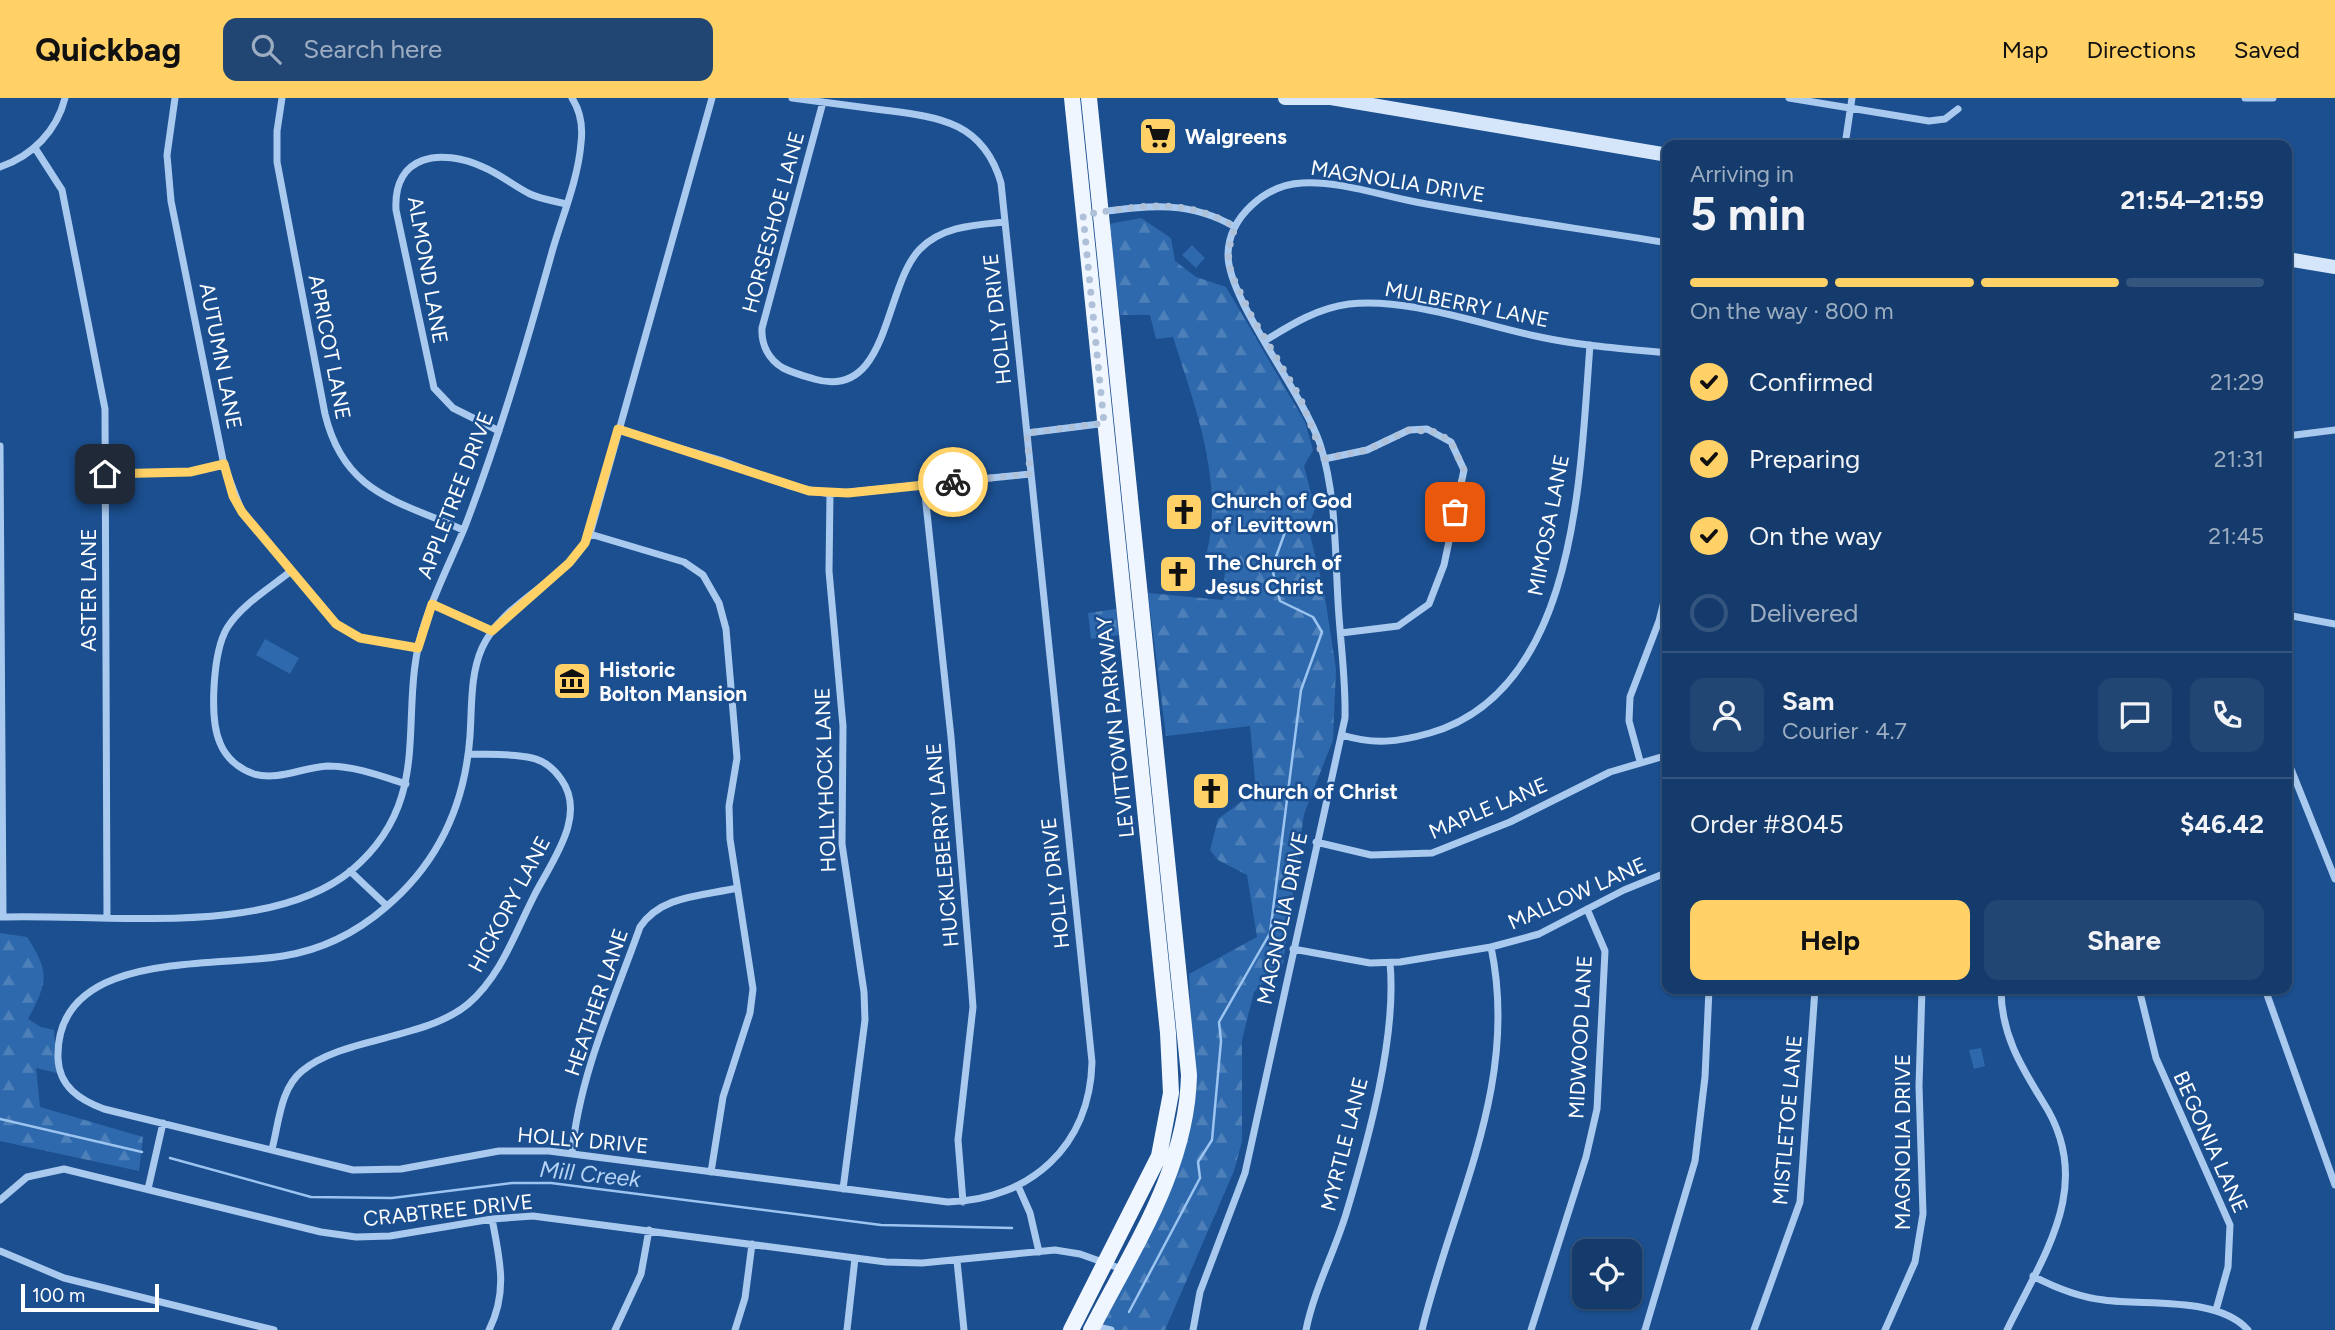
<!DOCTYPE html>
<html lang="en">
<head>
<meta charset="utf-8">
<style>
	body { margin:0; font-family:Figtree,sans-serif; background:#214673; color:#f1f3f6; height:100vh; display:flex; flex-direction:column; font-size:26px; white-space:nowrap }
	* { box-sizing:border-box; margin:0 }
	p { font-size:23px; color:#9dadc1 }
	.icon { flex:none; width:38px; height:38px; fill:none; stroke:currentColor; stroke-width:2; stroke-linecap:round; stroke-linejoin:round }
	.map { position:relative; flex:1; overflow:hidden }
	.side { position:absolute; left:1662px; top:42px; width:630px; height:854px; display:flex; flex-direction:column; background:#143b6b; border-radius:14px; box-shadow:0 2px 5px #0004,0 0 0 2px #33557e }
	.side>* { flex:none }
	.controls { position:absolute; left:1572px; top:1141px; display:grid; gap:14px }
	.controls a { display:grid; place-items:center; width:70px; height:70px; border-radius:14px; background:#143b6b; box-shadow:0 2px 5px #0004,0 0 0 2px #33557e; font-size:35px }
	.scale { position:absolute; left:21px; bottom:18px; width:138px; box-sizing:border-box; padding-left:7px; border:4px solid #fff; border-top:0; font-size:19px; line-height:24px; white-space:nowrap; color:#fff; -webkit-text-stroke:5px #1b4f8f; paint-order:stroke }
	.pin { position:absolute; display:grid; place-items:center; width:60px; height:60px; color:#fff; margin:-30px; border-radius:14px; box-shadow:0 4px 10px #0006 }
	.courier { position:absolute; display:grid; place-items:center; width:70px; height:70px; margin:-35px; border:5px solid #ffd166; border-radius:50%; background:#fff; color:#222; box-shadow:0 2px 9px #0007 }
	.head em { font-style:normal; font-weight:700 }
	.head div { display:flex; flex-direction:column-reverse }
	.head { display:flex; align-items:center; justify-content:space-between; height:119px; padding:0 28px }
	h1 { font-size:46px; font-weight:700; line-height:52px }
	.bar { display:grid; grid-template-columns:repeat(4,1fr); gap:10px 7px; align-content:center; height:84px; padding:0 28px }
	.bar i { height:9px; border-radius:5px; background:#33557e }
	.bar .current { background:#ffd166 }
	.bar p { grid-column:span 4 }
	.line { display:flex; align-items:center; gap:18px; padding:0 28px; border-top:2px solid #33557e }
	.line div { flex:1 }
	.round { display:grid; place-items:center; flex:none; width:74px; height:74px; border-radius:14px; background:#214673 }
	ol { padding:0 28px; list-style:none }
	li { display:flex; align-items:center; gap:21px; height:77px }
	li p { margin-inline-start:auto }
	li .icon { padding:7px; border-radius:50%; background:#ffd166; color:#111; stroke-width:4 }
	li:last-child { color:#9dadc1 }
	li i { width:38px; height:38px; border:4px solid #33557e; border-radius:50% }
	.button { display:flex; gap:14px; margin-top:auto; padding:14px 28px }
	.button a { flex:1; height:80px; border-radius:14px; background:#ffd166; color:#111; font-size:28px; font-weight:700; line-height:80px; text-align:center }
	.button a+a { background:#214673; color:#f1f3f6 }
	header { display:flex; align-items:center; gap:42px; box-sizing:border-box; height:98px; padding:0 35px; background:#ffd166; color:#111 }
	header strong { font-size:33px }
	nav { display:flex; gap:38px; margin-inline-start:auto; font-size:24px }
	.search { width:490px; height:63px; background:#214673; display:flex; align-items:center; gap:18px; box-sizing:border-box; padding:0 24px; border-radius:14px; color:#9dadc1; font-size:26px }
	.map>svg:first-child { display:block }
	.forest { fill:url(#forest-firs) }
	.cemetery { fill:url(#cemetery-stones) }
	.park { fill:#2e69ad }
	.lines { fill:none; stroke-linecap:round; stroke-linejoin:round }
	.stream { stroke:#9cc4f0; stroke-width:2.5 }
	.street { stroke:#a9c9ee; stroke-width:7 }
	.secondary { stroke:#d6e6fa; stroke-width:14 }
	.primary { stroke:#f0f6ff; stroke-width:16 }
	.done { stroke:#afc1d8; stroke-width:7; stroke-dasharray:0 12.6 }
	.route { stroke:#ffd166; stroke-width:9 }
	.labels { text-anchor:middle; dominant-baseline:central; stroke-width:5; stroke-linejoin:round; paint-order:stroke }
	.poi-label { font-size:21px; font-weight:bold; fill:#fff; stroke:#1b4f8f; text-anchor:start }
	.street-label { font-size:21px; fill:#fff; stroke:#1b4f8f }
	.water-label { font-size:23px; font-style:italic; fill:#b5d3f5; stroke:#1b4f8f }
</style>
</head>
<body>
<header>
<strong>Quickbag</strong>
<div class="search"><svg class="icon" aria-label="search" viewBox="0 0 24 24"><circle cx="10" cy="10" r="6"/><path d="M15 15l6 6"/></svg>Search here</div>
<nav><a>Map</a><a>Directions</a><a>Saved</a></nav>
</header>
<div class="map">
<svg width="2335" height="1232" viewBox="0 0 2335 1232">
	<defs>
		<pattern id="forest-firs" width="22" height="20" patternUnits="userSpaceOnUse" patternTransform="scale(1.75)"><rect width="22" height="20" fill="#2e69ad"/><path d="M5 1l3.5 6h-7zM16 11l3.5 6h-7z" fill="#4d80b9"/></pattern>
		<pattern id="cemetery-stones" width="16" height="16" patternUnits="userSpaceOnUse" patternTransform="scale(1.75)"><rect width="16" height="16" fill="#2e69ad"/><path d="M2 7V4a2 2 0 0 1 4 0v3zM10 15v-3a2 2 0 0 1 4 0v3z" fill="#4d80b9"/></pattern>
	</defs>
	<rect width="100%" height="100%" fill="#1b4f8f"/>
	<!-- forest -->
	<path class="forest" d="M1141,120l30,20 4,23 21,16 30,10 79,135 8,28 -9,16 11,43 -7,18 16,64 12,78 -3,71 -29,74 -21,150 -29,28 -12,48v101l-8,30 -69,159h-65l94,-226 -5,-130 68,-37 -10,-62 -29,-15 -8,-10 8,-31 38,-28 -6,-65 -84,10 -18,-143 75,7 3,-46 -20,2c19,-73 -11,-149 -33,-219l-17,2 -6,-24h-30l-11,-91z
		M0,835l27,4c23,35 21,45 1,82l13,8 13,3 3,43 -21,-5 4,39 103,30 -4,34 -139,-30z"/>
	<!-- cemetery -->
	<path class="cemetery" d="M1116,511l3,26 -28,4 -3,-26z"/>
	<!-- park -->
	<path class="park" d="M1192,147l13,13 -9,10 -14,-13z
		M265,541l34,19 -9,16 -34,-19z
		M1981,950l4,18 -11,3 -5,-19z"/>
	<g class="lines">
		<!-- stream -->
		<path class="stream" d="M0,1021l142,33
			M170,1060l141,39 81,1 120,-15h39l330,42 131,3
			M1129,1214l71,-134 -2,-16 14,-22 9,-99 -2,-19 51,-89 31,-243 21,-58 -9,-15 -33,-16 -8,-33 17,-47"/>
		<!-- street -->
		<path class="street" d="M175,0l-8,57 4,46 53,264 18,47 94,112 24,14 58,10
			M282,0l-5,33v31l48,252c19,79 71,86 138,116
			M712,0l-122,436c-23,48 -86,65 -108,114 -12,27 -10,59 -12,88 -5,68 -32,127 -84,171 -29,25 -65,43 -103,49 -70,12 -228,-7 -225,102 1,29 22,42 46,51l249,61 48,-1 98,-18h50l399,51c82,-2 142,-56 144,-140l-91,-879c-18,-62 -63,-66 -118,-73 -30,-4 -61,-8 -91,-12
			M1789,0l140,23 16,-2 13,-10
			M2245,0h28
			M823,4l-61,226c-1,17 7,32 21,40 10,5 21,8 31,11 76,22 69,-92 106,-130 23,-23 55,-24 85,-27
			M1845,47l7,-47
			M35,50l27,42 43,219 2,509
			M0,69c32,-11 57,-36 65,-69
			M1101,114c49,-7 90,-11 134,15
			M1266,242c26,-16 52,-32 83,-36 58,-7 133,21 191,33 42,9 85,12 128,16
			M618,332l102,30 70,26 40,8 200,-20
			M499,333l-46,-23 -19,-20 -38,-178c-3,-56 45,-62 87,-43 17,7 31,19 47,27 11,5 24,7 36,10
			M1027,335l80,-10
			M2287,338l48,-6
			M0,348l3,471
			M1324,361l43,-9 42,-20 18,-1 24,13 13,28 -20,95 -15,39 -31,22 -57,7
			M105,376l85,-2 34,-7
			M924,387l27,252 20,243 2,27 -15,133 5,62
			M830,396l-1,77 14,155 -1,118 22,148 1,28 -22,169
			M590,436l94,28 19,13 16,28 7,26 11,129 -8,48 1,33 23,150 -3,24 -27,84 -12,75
			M291,473c-21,17 -50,34 -64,57 -14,24 -18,90 -7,115 6,15 19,26 34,31 25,7 49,-7 74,-8 27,0 53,10 78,18
			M432,506l60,27
			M2287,517l48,9
			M1342,637c32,10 56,7 88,-2 149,-43 150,-262 160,-388
			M2287,661l48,120
			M1640,663l-11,-40 1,-24 29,-76 9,-36
			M1316,744l55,13 61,-2 78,-31 100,-50 58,-17
			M350,773l37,35
			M0,819c102,-4 269,22 352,-47 87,-74 42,-159 73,-248 11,-32 26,-62 39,-93 35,-91 62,-183 88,-277 10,-35 26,-72 29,-109 2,-16 0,-31 -9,-45
			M1293,851l77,14 30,-1 91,-15 48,-13 85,-44 44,-18
			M2001,891c0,44 19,76 42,113 53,82 1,152 -36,228
			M2139,891l17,69 74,167 -2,42 -12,43
			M2265,891l70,196
			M272,1051c7,-26 8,-60 30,-78 40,-34 123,-31 166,-67 33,-28 47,-71 66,-108 17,-34 54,-80 27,-117 -7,-10 -16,-18 -29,-21 -20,-5 -43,-3 -63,-4
			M572,1055c7,-77 42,-153 68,-226 21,-32 63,-31 97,-39
			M1018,1088l12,27 9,39
			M148,1091l15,-66
			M0,1102l27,-23 37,-8 257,63 35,5 34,-1 102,-17 41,-3 353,46 36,1 133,-13 25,4 42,15
			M0,1153l64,27 210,52
			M957,1163l7,69
			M2033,1178c23,12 45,21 71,24 43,6 114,-4 144,30
			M1093,1228l18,4
			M489,1232c19,-38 11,-70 3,-111
			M615,1232l26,-56 8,-44
			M735,1232l10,-32 7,-54
			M847,1232l8,-72
			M1193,1232l7,-38 45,-119 100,-455c1,-40 -5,-77 -7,-117 -3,-51 -2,-108 -18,-157 -18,-53 -93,-145 -92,-190 1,-37 37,-69 74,-71 38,-2 77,12 114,19 84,16 168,27 252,41
			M1306,1232c8,-40 28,-77 40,-116 22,-73 51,-177 44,-251
			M1422,1232c31,-129 98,-246 69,-383
			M1531,1232l55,-173 11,-48 8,-158 -18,-42
			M1645,1232l50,-169 10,-84 4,-88
			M1754,1232l46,-128 15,-213
			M1885,1232l30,-68 8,-48 -4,-128 3,-97"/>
		<!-- secondary -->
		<path class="secondary" d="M1285,0h47
			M1331,0l337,57
			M2287,161l48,8"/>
		<!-- primary -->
		<path class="primary" d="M1089,0l100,977c-2,94 -56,173 -98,255
			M1071,1232l88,-174 12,-63 -3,-60 -96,-935"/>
	</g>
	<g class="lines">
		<!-- done -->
		<path class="done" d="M953,384l77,-8 -3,-41 77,-10 -21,-208c57,-9 100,-19 152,12l-7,25 3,21 20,42 49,82 24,62 43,-9 42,-20 28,2 14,10 13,28 -9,42"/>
		<!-- route -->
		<path class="route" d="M105,376l85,-2 34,-8 9,32 9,16 94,112 24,14 58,10 14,-44 60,27 77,-68 16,-20 33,-114 191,62 39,2 105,-11"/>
	</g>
	<!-- icons -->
	<defs>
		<symbol id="supermarket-square" viewBox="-11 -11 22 22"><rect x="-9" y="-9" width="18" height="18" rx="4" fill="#ffd166" stroke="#1b4f8f"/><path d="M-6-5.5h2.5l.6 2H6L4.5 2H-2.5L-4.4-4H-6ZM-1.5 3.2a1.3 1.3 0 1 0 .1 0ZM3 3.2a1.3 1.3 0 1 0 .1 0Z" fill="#111"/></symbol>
		<symbol id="church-square" viewBox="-11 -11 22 22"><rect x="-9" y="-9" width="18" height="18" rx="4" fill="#ffd166" stroke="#1b4f8f"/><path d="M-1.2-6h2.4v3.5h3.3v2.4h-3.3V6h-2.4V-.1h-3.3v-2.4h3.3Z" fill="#111"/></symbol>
		<symbol id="museum-square" viewBox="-11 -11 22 22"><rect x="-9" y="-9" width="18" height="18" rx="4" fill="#ffd166" stroke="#1b4f8f"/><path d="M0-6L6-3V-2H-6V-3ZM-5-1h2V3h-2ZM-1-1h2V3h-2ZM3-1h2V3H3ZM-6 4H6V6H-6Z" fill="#111"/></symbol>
	</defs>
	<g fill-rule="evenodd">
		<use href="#supermarket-square" x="1136" y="16" width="44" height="44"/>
		<use href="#church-square" x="1162" y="392" width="44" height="44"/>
		<use href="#church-square" x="1156" y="454" width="44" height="44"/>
		<use href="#museum-square" x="550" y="561" width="44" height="44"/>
		<use href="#church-square" x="1189" y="671" width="44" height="44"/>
	</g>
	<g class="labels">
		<!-- poi labels -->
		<g class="poi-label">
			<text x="1185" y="38">Walgreens</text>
			<text x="1211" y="402">Church of God<tspan x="1211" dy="24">of Levittown</tspan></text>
			<text x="1205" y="464">The Church of<tspan x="1205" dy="24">Jesus Christ</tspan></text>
			<text x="599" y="571">Historic<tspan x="599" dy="24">Bolton Mansion</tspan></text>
			<text x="1238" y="693">Church of Christ</text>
		</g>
		<!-- street labels -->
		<g class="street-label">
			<text transform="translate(1398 83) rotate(9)">MAGNOLIA DRIVE</text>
			<text transform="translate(773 124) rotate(-75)">HORSESHOE LANE</text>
			<text transform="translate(428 172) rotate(80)">ALMOND LANE</text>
			<text transform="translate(1467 206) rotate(11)">MULBERRY LANE</text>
			<text transform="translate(997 221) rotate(-96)">HOLLY DRIVE</text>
			<text transform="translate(330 249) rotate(79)">APRICOT LANE</text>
			<text transform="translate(221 258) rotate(79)">AUTUMN LANE</text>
			<text transform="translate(455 397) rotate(-69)">APPLETREE DRIVE</text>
			<text transform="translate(1548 427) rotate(-79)">MIMOSA LANE</text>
			<text transform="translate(88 492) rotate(-90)">ASTER LANE</text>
			<text transform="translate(1115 629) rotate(-96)">LEVITTOWN PARKWAY</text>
			<text transform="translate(825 682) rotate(-92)">HOLLYHOCK LANE</text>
			<text transform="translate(1488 710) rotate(-23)">MAPLE LANE</text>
			<text transform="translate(942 747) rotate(-95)">HUCKLEBERRY LANE</text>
			<text transform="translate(1055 785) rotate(-96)">HOLLY DRIVE</text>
			<text transform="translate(1577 795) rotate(-24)">MALLOW LANE</text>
			<text transform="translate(509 806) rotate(-62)">HICKORY LANE</text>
			<text transform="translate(1282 820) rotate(-78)">MAGNOLIA DRIVE</text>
			<text transform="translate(596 904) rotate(-71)">HEATHER LANE</text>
			<text transform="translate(1580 939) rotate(-87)">MIDWOOD LANE</text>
			<text transform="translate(1787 1022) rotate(-85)">MISTLETOE LANE</text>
			<text transform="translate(583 1042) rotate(5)">HOLLY DRIVE</text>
			<text transform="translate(1902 1044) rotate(-90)">MAGNOLIA DRIVE</text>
			<text transform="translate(2211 1044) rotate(66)">BEGONIA LANE</text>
			<text transform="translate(1344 1046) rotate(-76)">MYRTLE LANE</text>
			<text transform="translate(448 1112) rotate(-6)">CRABTREE DRIVE</text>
		</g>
		<!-- water labels -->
		<g class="water-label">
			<text transform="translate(590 1076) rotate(6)">Mill Creek</text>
		</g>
	</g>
</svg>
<div class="controls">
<a><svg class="icon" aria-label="locate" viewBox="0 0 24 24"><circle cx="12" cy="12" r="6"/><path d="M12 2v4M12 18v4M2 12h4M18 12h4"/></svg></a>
</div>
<div class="scale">100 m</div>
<div class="pin" style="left:1455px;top:414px;background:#ea580c"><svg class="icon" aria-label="bag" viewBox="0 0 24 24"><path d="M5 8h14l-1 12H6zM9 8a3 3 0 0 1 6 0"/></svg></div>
<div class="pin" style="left:105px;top:376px;background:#1f2937"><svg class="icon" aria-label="home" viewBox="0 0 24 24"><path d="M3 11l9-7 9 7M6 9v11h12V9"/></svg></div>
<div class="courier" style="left:953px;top:384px"><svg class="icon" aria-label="bike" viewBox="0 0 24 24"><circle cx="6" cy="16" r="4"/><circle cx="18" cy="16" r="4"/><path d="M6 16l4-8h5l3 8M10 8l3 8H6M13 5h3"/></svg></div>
<section class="side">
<div class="head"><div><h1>5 min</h1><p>Arriving in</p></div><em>21:54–21:59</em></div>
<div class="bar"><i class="current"></i><i class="current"></i><i class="current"></i><i></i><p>On the way · 800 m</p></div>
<ol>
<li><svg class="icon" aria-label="check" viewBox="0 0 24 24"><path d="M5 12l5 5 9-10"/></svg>Confirmed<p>21:29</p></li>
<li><svg class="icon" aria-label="check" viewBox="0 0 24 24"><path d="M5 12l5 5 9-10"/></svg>Preparing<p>21:31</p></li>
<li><svg class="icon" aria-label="check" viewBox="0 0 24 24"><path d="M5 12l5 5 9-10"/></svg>On the way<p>21:45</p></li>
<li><i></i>Delivered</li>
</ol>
<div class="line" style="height:126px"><a class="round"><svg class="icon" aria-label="person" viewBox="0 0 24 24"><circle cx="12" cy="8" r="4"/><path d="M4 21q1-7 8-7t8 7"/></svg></a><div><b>Sam</b><p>Courier · 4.7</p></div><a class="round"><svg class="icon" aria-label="chat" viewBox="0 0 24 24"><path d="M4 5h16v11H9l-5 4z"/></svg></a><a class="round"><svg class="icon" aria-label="phone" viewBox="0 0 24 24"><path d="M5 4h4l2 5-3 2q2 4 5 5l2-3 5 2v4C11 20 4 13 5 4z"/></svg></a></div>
<div class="line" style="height:91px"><div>Order #8045</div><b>$46.42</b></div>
<div class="button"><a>Help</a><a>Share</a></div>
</section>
</div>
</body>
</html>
